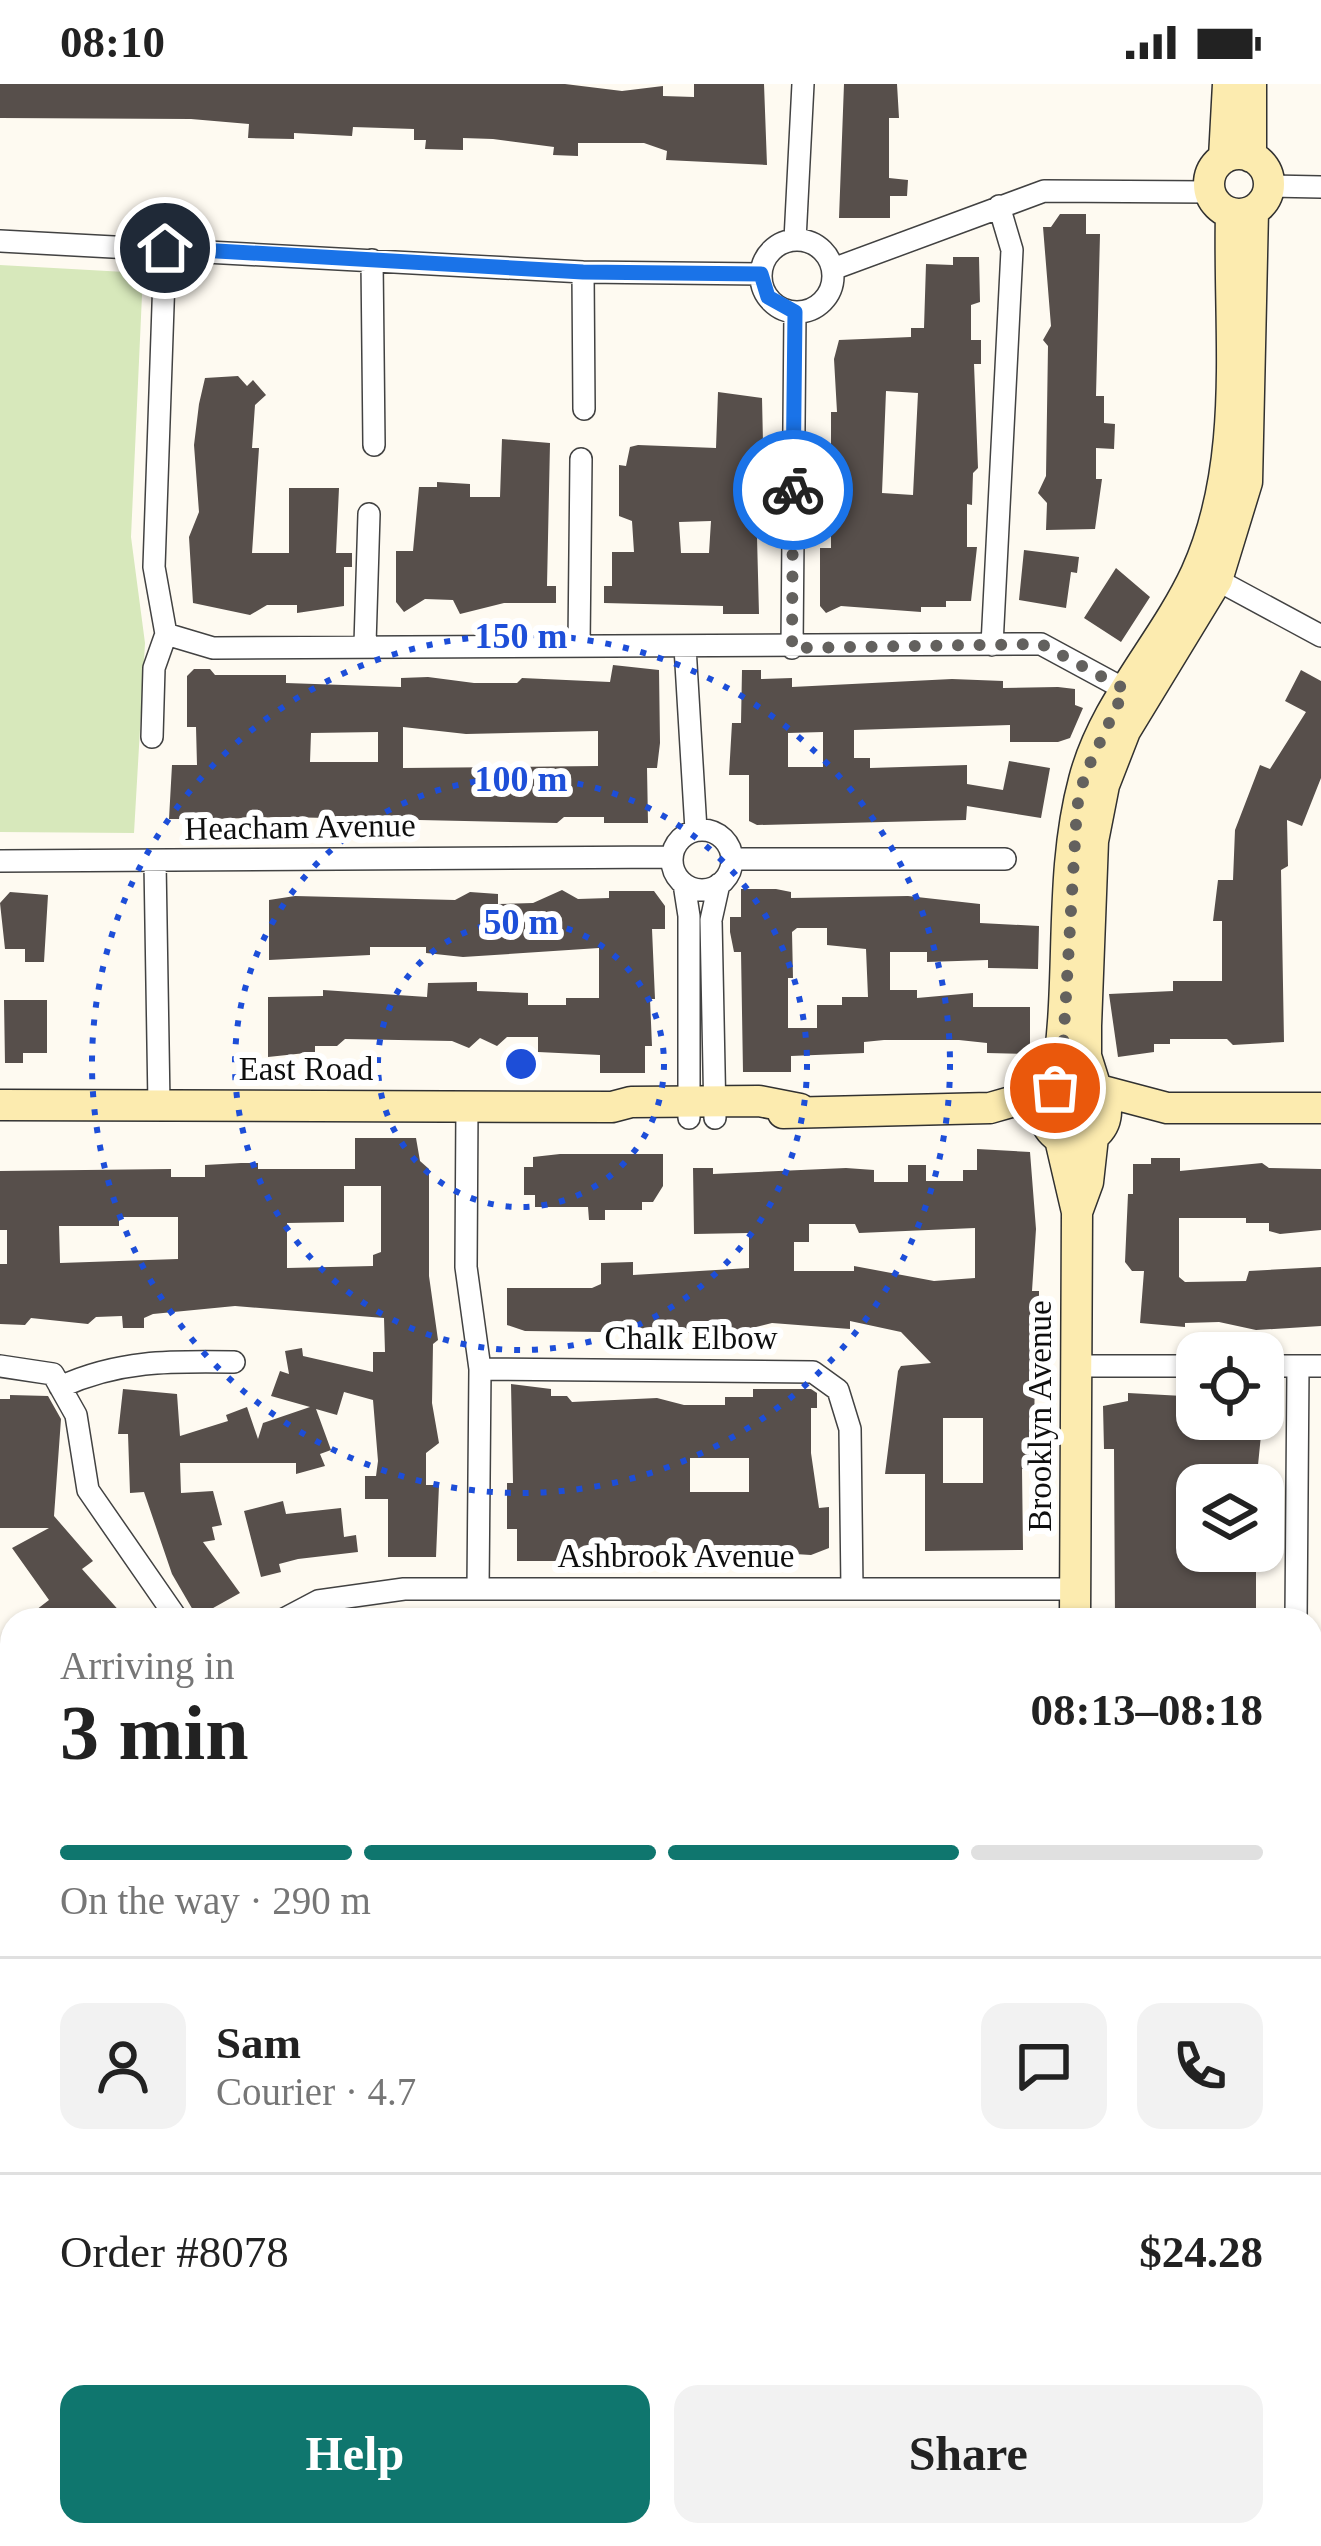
<!DOCTYPE html>
<html lang="en">
<head>
<meta charset="utf-8">
<style>
	body { margin:0; font-family:"Times New Roman",serif; background:#f2f2f2; color:#222; height:100vh; display:flex; flex-direction:column; font-size:45px; white-space:nowrap }
	* { box-sizing:border-box; margin:0 }
	p { font-size:39px; color:#767676 }
	.icon { flex:none; width:66px; height:66px; fill:none; stroke:currentColor; stroke-width:2; stroke-linecap:round; stroke-linejoin:round }
	.map { position:relative; flex:1; overflow:hidden }
	.side { position:absolute; left:0px; top:1524px; width:1323px; height:939px; display:flex; flex-direction:column; background:#fff; border-radius:36px 36px 0 0; box-shadow:0 3px 9px #0004 }
	.side>* { flex:none }
	.controls { position:absolute; left:1176px; top:1248px; display:grid; gap:24px }
	.controls a { display:grid; place-items:center; width:108px; height:108px; border-radius:24px; background:#fff; box-shadow:0 3px 9px #0004; font-size:60px }
	.pin { position:absolute; display:grid; place-items:center; width:102px; height:102px; color:#fff; margin:-51px; border:6px solid #fff; border-radius:50%; box-shadow:0 3px 12px #0007 }
	.courier { position:absolute; display:grid; place-items:center; width:120px; height:120px; margin:-60px; border:9px solid #1a73e8; border-radius:50%; background:#fff; color:#222; box-shadow:0 3px 15px #0007 }
	.headline em { font-style:normal; font-weight:600 }
	.headline div { display:flex; flex-direction:column-reverse }
	.headline { display:flex; align-items:center; justify-content:space-between; height:204px; padding:0 60px }
	h1 { font-size:78px; font-weight:600; line-height:90px }
	.bar { display:grid; grid-template-columns:repeat(4,1fr); gap:18px 12px; align-content:center; height:144px; padding:0 60px }
	.bar i { height:15px; border-radius:9px; background:#e0e0e0 }
	.bar .selected { background:#0f766e }
	.bar p { grid-column:span 4 }
	.line { display:flex; align-items:center; gap:30px; padding:0 60px; border-top:3px solid #e0e0e0 }
	.line div { flex:1 }
	.round { display:grid; place-items:center; flex:none; width:126px; height:126px; border-radius:24px; background:#f2f2f2 }
	.action { display:flex; gap:24px; margin-top:auto; padding:24px 60px }
	.action a { flex:1; height:138px; border-radius:24px; background:#0f766e; color:#fff; font-size:48px; font-weight:600; line-height:138px; text-align:center }
	.action a+a { background:#f2f2f2; color:#222 }
	.status { display:flex; justify-content:space-between; align-items:center; height:84px; padding:0 60px; background:#fff; direction:ltr }
	.status svg { height:33px; fill:currentColor }
	.map>svg:first-child { display:block }
	.green { fill:#d7e8bb }
	.building { fill:#574f4b; fill-rule:evenodd }
	.lines { fill:none; stroke-linecap:round; stroke-linejoin:round }
	.street-casing { stroke:#424242; stroke-width:24 }
	.secondary-casing { stroke:#313131; stroke-width:33 }
	.street { stroke:#fff; stroke-width:21 }
	.secondary { stroke:#fcebaf; stroke-width:30 }
	.done { stroke:#63615e; stroke-width:12; stroke-dasharray:0 21.6 }
	.route { stroke:#1a73e8; stroke-width:15 }
	.ring { fill:none; stroke:#1d4ed8; stroke-width:6; stroke-dasharray:6 12 }
	.labels { text-anchor:middle; dominant-baseline:central; stroke-width:12; stroke-linejoin:round; paint-order:stroke }
	.street-label { font-size:33px; fill:#0f0f0f; stroke:#fff }
	.centre { fill:#1d4ed8; stroke:#fff; stroke-width:6 }
	.ring-label { font-size:36px; text-anchor:middle; font-weight:bold; fill:#1d4ed8; stroke:#fff; stroke-width:12; stroke-linejoin:round; paint-order:stroke }
</style>
</head>
<body>
<div class="status"><b>08:10</b><svg viewBox="0 0 49 12"><path d="M0 12V9h3v3zM5 12V6h3v6zM10 12V3h3v9zM15 12V0h3v12zM26 1h20v11H26zM47 4h2v5h-2z"/></svg></div>
<div class="map">
<svg width="1321" height="2462" viewBox="0 0 1321 2462">
	<rect width="100%" height="100%" fill="#fefaf1"/>
	<!-- green -->
	<path class="green" d="M0,181l143,8 -12,264 14,106 -11,190 -134,-1z
		M604,1532l442,3v1h-442z"/>
	<!-- building -->
	<path class="building" d="M0,0h565l57,7 41,-5v10l31,1v-13h70l3,81 -101,-5 1,-9 -23,-8h-66v13l-25,-1 1,-8 -61,-8 -30,-1v12l-38,-1 1,-9h-12v-11l-61,-2 -1,9 -58,-3v6l-46,-1 1,-14 -58,-5 -191,-1z
		M844,0h53l2,34h-10v60l19,2 -1,16h-17v22h-51z
		M1060,130h26v20h14l-4,162h8v27l11,1 -1,25 -18,-1v31h6l-7,50 -49,1 1,-27 -9,-10 8,-17 2,-130 -5,-6 8,-14 -8,-99h8z
		M953,173h26l1,45 -9,3v35h10v24h-7l4,104 -5,5 -1,32 -5,-1v43h10l-6,54h-25v6h-25v5l-80,-6 -15,7 -6,-7v-58h11v-136h6l-3,-53 5,-19 72,-3v-9h13l2,-64 27,1zM886,307l32,2 -5,102 -31,-2z
		M238,292l9,10 6,-6 13,15 -11,10 -3,43h7l-7,105h37v-65h50l-3,65h16v14h-8v39l-47,7v-8h-30l-17,10 -57,-12 -4,-66 10,-25 -5,-67 5,-41 6,-26z
		M718,308l44,6 2,90 -23,22 21,2 -5,25 2,77h-36v-8l-119,-3v-17h8v-34h22l-2,-31 -13,-5v-51l7,1 4,-19 8,-2 78,3zM711,437l-2,32h-28l-2,-31z
		M502,355l48,4 -3,143h9v17h-52l-44,11 -7,-14 -28,-1 -21,13 -8,-10v-51h17l6,-64h18v-5l33,2v13h30z
		M1024,466l55,7 -2,16 -6,-1 -5,36 -47,-8z
		M1116,484l34,29 -29,45 -37,-24z
		M613,581l46,5 1,73 -3,25h-10l1,55h-44v-6h-40l-7,6 -274,-6 -68,2 -17,8 -9,-8h-20l3,-54h25l-1,-38h-9v-51l7,-7h16l5,6h71v8l115,4v-9l27,-1 46,6h43l5,-5 88,4zM403,643l63,7 132,-3v35l-195,2zM378,648v30h-68l1,-29z
		M742,586h19v9l31,-1v9l160,-8 51,2v7l55,-1 17,2v16l8,3 -13,30 -12,4h-48v-17l-156,5v28h16v10l97,-3v19l36,6 6,-29 41,7 -9,50 -74,-12 -1,14 -209,5 -8,-4v-46h-20l3,-52h9zM823,648v35h-35v-34z
		M1301,586l20,11v97l-19,48 -15,-6 1,46 -7,4 3,172 -51,3 -6,-6h-57v5h-16v8l-36,5 -9,-63 64,-3v-10h49v-60h-9l5,-41h15l2,-50 25,-65 10,4 36,-57 -21,-11z
		M741,805h35l15,3v6l117,-2 72,8v19l59,3 -1,43 -50,-1v-8l-61,2v-10h-37v38h27v8l56,-5v14h57v47l-43,-1v-10l-28,-3h-75l-20,2v11l-73,3v16h-48l-2,-120h-7l-4,-20v-15h11zM797,844h30v17l39,4 2,48h-26v8h-25v23h-29v-50h5l-1,-46z
		M562,806l16,9 31,-1v-7h45l11,15v23h-13l3,70h-5l2,47h-7v27h-45v-18l-62,-3v-15h-31l-10,9 -17,-8 -11,10 -17,-7 -107,-2 -8,7h-22v6l-47,5v-60l55,-1v-6l104,7 1,-14 49,-1v9l51,2v12h38v-7h33v-50l-136,9 -37,-4v-6h-56v8l-101,5v-60l26,-4 160,4 15,-8 28,2v10l35,-1z
		M10,808l38,3 -4,67h-19v-13h-20l-5,-46z
		M4,916h43v53h-24v10h-18z
		M355,1054h61l4,23 9,8v107l9,64 -5,4 -1,59 7,40 -13,10v32h13l-3,72h-48v-58h-23v-23h11l2,-15 -5,-61 -29,-8 -7,23 -21,-6 15,41 -11,4 5,12 -29,8v-11h-116l1,30 32,-2 9,34 -10,2 3,13 -12,2 37,51 -43,24 -25,-43 -28,-82 -14,1 -2,-59h-10l5,-45 54,5 3,42 48,-15 -2,-6 21,-8 11,32 5,-16 47,-16 -39,-11 9,-25 9,3 -4,-23 17,-3 1,8 70,16v-20h12l-1,-34 -149,-12 -82,8 -9,4v10h-21l-1,-12 -26,1 -8,7 -57,-6 -6,7 -25,-1v-60h7v-34h-7v-59l171,-2v8h34v-12l36,-2h17v6h97zM344,1102h37v66l-8,3v11l-86,2v-45l57,-1zM119,1133h59v42l-118,4 -1,-37h60z
		M977,1065l53,3 6,77 -4,62h7v38l-4,2 -1,138h-12l1,81 -98,1v-77h-40l13,-103 3,-5 30,-3 -30,-31 -51,-11v8l-78,-6 -32,8 -63,2 -152,-2 -18,-6v-37h85l9,-4v-21l32,-1v13l116,-7v-35l-55,1 -1,-66h20v6l133,-6 28,2v12h34v-17h18v16h37v-11h14zM809,1140h46l4,9 116,-5v50l-41,3 -80,-15v5h-60v-29h15zM943,1334h40v65h-40z
		M560,1070h103v32l-10,16h-11v8h-37v10h-16l-1,-13h-53v-12h-11v-28h9v-10z
		M1151,1074h29v13l82,-8 7,5 52,1v61l-41,4 -11,-3v-8h-23v-5h-67v59l6,5 61,-1 3,-10 72,-4v59l-65,4 -37,-8 -34,1v4l-45,-4 4,-52h-12l-7,-9 3,-68h5v-30h18z
		M511,1300l40,5v7h16l5,6 85,-4 27,7h41v-8h28v-8h58l6,4v15h-6v45l8,55 10,-1v41l-18,7 -96,-6v4h-141v8h-57v-32h-10v-46h6zM690,1374h59v34h-59z
		M1128,1309l55,3v23h71v6h8l-6,60h-74l6,66h68l6,6 -6,13v50h-141l-1,-171h-10l-1,-43 25,-5z
		M10,1311l38,1 13,23 -7,97 39,45 -11,8 40,45 -8,6h-69l-9,-10 13,-10 -37,-52 37,-20h-49v-129h10z
		M283,1417l3,13 55,-6 3,29 12,-2 2,17 -60,7 -19,5 2,8 -20,5 -17,-66z"/>
	<g class="lines">
		<defs>
			<path id="street" d="M1269,102l52,1
				M795,156l8,-156
				M761 192a36 36 0 1 1 72 0a36 36 0 1 1-72 0Z
				M0,157l583,31 178,2
				M165,164l-11,319 12,67 47,14 828,-4 96,52
				M372,176l2,185
				M833,185l211,-78 165,1
				M583,188l1,137
				M1208,491l113,61
				M365,560l4,-130
				M992,561l20,-395 -13,-44
				M579,562l2,-187
				M685,563l11,183
				M792,564l3,-336
				M152,653l2,-69 12,-34
				M672 776a30 30 0 1 1 60 0a30 30 0 1 1-60 0Z
				M732,775h273
				M0,777l672,-4
				M155,778l4,242
				M684,800l5,32v202
				M467,1022l-1,161 14,102 -2,220
				M715,1034l-4,-198 8,-36
				M0,1282l53,8 23,41 12,75 90,130
				M1076,1282h121
				M1263,1282h58
				M480,1285l333,3 25,18 12,39 2,160
				M60,1303c59,-27 110,-26 174,-25
				M282,1536l36,-19 86,-12h671
				M1296,1536l2,-254
				M1311,1840l10,3
				M0,2011l12,-40
				M0,2025l12,6
				M1311,2083h10
				M0,2198l12,-6
				M1311,2359h10
				M0,2380h12
				M206,2462l1,-11
				M411,2462v-11
				M977,2462v-11
				M1184,2462l1,-11"/>
			<path id="secondary" d="M1209 100a30 30 0 1 1 60 0a30 30 0 1 1-60 0Z
				M1251,73v-73
				M1224,74l4,-74
				M1044 1027a31 31 0 1 1 62 0a31 31 0 1 1-62 0Z
				M1055,1003c19,-101 2,-206 29,-307 20,-77 79,-136 112,-207 51,-113 32,-240 35,-359
				M1096,1004l-10,-32v-30l7,-185 11,-56 21,-54 92,-151 30,-98 6,-271
				M1099,1006l68,18h154
				M0,1021l612,2 19,-5 128,-1 41,8
				M783,1029l207,-5 63,-18
				M1060,1055l17,73 -2,408
				M1077,1128l11,-30 5,-45
				M1077,2462v-11"/>
		</defs>
		<!-- street casing -->
		<use href="#street" class="street-casing"/>
		<!-- secondary casing -->
		<use href="#secondary" class="secondary-casing"/>
		<!-- street -->
		<use href="#street" class="street"/>
		<!-- secondary -->
		<use href="#secondary" class="secondary"/>
	</g>
	<g class="lines">
		<!-- done -->
		<path class="done" d="M793,406l-1,158 249,-4 84,45 -40,85 -8,33 -14,241 -8,40"/>
		<!-- route -->
		<path class="route" d="M165,164l418,24 178,2 7,23 27,15 -2,178"/>
	</g>
	<!-- distance rings -->
	<g class="ring">
		<circle cx="521" cy="980" r="143"/>
		<circle cx="521" cy="980" r="286"/>
		<circle cx="521" cy="980" r="429"/>
	</g>
	<g class="labels">
		<!-- street labels -->
		<g class="street-label">
			<text transform="translate(300 743) rotate(-1)">Heacham Avenue</text>
			<text x="306" y="985">East Road</text>
			<text x="691" y="1254">Chalk Elbow</text>
			<text transform="translate(1040 1332) rotate(-90)">Brooklyn Avenue</text>
			<text x="676" y="1472">Ashbrook Avenue</text>
		</g>
	</g>
	<circle cx="521" cy="980" r="18" class="centre"/>
	<g class="ring-label">
		<text x="521" y="564">150 m</text>
		<text x="521" y="707">100 m</text>
		<text x="521" y="850">50 m</text>
	</g>
</svg>
<div class="controls">
<a><svg class="icon" aria-label="locate" viewBox="0 0 24 24"><circle cx="12" cy="12" r="6"/><path d="M12 2v4M12 18v4M2 12h4M18 12h4"/></svg></a>
<a><svg class="icon" aria-label="layers" viewBox="0 0 24 24"><path d="M12 4l9 5-9 5-9-5zM3 14l9 5 9-5"/></svg></a>
</div>
<div class="pin" style="left:1055px;top:1004px;background:#ea580c"><svg class="icon" aria-label="bag" viewBox="0 0 24 24"><path d="M5 8h14l-1 12H6zM9 8a3 3 0 0 1 6 0"/></svg></div>
<div class="pin" style="left:165px;top:164px;background:#1f2937"><svg class="icon" aria-label="home" viewBox="0 0 24 24"><path d="M3 11l9-7 9 7M6 9v11h12V9"/></svg></div>
<div class="courier" style="left:793px;top:406px"><svg class="icon" aria-label="bike" viewBox="0 0 24 24"><circle cx="6" cy="16" r="4"/><circle cx="18" cy="16" r="4"/><path d="M6 16l4-8h5l3 8M10 8l3 8H6M13 5h3"/></svg></div>
<section class="side">
<div class="headline"><div><h1>3 min</h1><p>Arriving in</p></div><em>08:13–08:18</em></div>
<div class="bar"><i class="selected"></i><i class="selected"></i><i class="selected"></i><i></i><p>On the way · 290 m</p></div>
<div class="line" style="height:216px"><a class="round"><svg class="icon" aria-label="person" viewBox="0 0 24 24"><circle cx="12" cy="8" r="4"/><path d="M4 21q1-7 8-7t8 7"/></svg></a><div><b>Sam</b><p>Courier · 4.7</p></div><a class="round"><svg class="icon" aria-label="chat" viewBox="0 0 24 24"><path d="M4 5h16v11H9l-5 4z"/></svg></a><a class="round"><svg class="icon" aria-label="phone" viewBox="0 0 24 24"><path d="M5 4h4l2 5-3 2q2 4 5 5l2-3 5 2v4C11 20 4 13 5 4z"/></svg></a></div>
<div class="line" style="height:156px"><div>Order #8078</div><b>$24.28</b></div>
<div class="action"><a>Help</a><a>Share</a></div>
</section>
</div>
</body>
</html>
